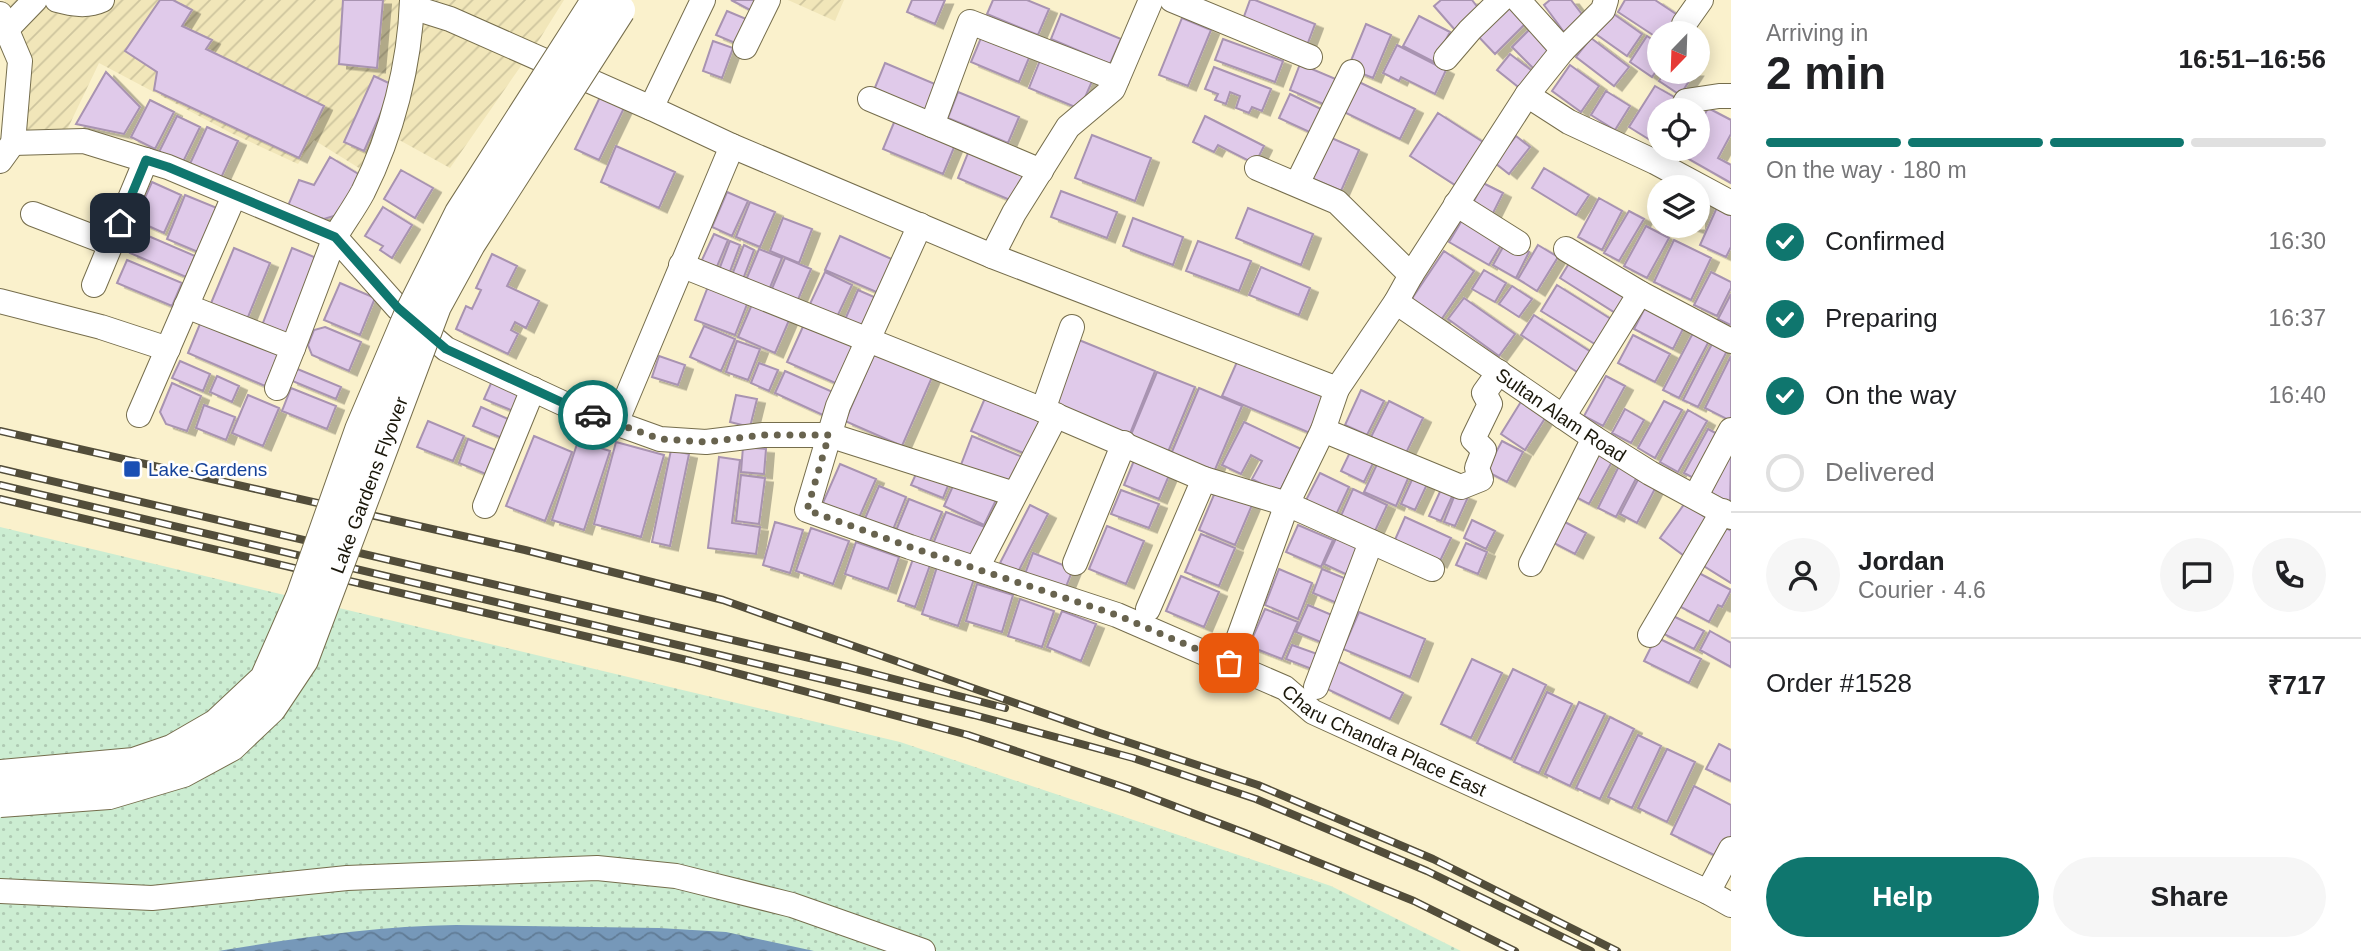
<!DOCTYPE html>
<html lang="en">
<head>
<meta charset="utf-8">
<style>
	body { margin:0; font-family:Helvetica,sans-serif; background:#f6f6f6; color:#202124; height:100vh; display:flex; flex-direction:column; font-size:26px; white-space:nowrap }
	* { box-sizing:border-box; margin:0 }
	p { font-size:23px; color:#757577 }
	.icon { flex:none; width:38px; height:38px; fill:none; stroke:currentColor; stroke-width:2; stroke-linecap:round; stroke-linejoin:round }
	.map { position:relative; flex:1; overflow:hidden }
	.sheet { display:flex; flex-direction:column; background:#fff; width:630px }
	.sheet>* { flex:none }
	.needle { width:46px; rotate:203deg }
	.fabs { position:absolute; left:1647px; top:21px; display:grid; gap:14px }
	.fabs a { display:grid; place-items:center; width:63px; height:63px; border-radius:50%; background:#fff; box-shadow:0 4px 18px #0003; font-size:35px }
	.pin { position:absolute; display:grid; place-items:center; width:60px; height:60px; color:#fff; margin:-30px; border-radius:14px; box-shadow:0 4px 10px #0006 }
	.courier { position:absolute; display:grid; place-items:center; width:70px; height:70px; margin:-35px; border:5px solid #0f766e; border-radius:50%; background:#fff; color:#222; box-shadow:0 2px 9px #0007 }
	.head em { font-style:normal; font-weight:800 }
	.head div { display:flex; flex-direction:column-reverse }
	.head { display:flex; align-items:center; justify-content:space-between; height:119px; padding:0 35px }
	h1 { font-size:46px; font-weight:800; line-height:52px }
	.bar { display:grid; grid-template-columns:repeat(4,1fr); gap:10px 7px; align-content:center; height:84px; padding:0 35px }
	.bar i { height:9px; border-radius:5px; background:#e0e0e0 }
	.bar .active { background:#0f766e }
	.bar p { grid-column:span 4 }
	.line { display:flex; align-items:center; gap:18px; padding:0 35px; border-top:2px solid #e0e0e0 }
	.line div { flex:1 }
	.round { display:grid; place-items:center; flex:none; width:74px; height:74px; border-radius:37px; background:#f6f6f6 }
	ol { padding:0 35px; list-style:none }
	li { display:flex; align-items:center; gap:21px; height:77px }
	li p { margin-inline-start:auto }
	li .icon { padding:7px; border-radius:50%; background:#0f766e; color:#fff; stroke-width:4 }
	li:last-child { color:#757577 }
	li i { width:38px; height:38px; border:4px solid #e0e0e0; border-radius:50% }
	.primary-button { display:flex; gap:14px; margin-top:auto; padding:14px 35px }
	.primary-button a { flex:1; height:80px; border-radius:42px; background:#0f766e; color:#fff; font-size:28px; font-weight:800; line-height:80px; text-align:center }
	.primary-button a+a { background:#f6f6f6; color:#202124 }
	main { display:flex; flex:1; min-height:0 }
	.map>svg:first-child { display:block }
	.industrial { fill:url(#industrial-furrows) }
	.green { fill:url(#green-dots) }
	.water { fill:url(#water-waves) }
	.building { fill:#e0caea; stroke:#a893b1; stroke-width:2; filter:url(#shadow) }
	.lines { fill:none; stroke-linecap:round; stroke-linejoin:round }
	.minor-casing { stroke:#756d4c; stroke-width:26 }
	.minor { stroke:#fff; stroke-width:24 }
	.rail-casing { stroke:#524d3a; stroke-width:8 }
	.rail { stroke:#fff; stroke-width:5; stroke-dasharray:16; stroke-linecap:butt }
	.major-bridge-casing { stroke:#756d4c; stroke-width:32; stroke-linecap:butt }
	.major-bridge { stroke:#fff; stroke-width:30 }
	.done { stroke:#68634e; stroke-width:7; stroke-dasharray:0 12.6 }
	.route { stroke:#0f766e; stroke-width:9 }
	.transit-dot { fill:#1a4fb4; stroke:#fff; stroke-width:2.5 }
	.labels { text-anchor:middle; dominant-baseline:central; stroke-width:5; stroke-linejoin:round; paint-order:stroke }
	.street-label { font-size:19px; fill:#1a170a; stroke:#fff }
	.transit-label { font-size:19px; fill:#164399; stroke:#fff; text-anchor:start }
</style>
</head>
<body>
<main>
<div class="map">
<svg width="1731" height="951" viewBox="0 0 1731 951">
	<defs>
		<pattern id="industrial-furrows" width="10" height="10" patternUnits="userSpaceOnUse" patternTransform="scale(1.75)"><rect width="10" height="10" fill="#f1e6b9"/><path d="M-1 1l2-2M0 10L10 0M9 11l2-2" fill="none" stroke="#cec59e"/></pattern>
		<pattern id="green-dots" width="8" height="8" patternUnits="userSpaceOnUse" patternTransform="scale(1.75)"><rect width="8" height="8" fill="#ccedd2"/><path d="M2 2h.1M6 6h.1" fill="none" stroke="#afcab3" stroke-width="1.8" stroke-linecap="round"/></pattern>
		<pattern id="water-waves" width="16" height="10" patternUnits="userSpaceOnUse" patternTransform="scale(1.75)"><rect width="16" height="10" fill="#7698b9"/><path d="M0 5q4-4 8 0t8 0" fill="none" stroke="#607b95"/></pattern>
		<filter id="shadow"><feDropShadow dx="8" dy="4.5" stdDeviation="0" flood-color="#0004"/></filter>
	</defs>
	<rect width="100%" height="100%" fill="#faf1cc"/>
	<!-- industrial -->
	<path class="industrial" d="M4,0h560l-25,40 -89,128 -67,-37 -16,42 -53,-33 -16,24 -67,-31 -132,-70 -33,69 -48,9 -11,-135z
		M788,0h56l-9,21z"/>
	<!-- green -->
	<path class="green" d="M0,527l900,215 431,144 130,65h-1461z"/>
	<!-- water -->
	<path class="water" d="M456,925l203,3 67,4 88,19h-596c80,-13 157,-25 238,-26z"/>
	<!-- building -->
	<path class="building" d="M160,0h13l19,10 -10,16 30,14 -6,9 118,57 -25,52 -145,-68 3,-18 -32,-21z
		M343,0h40l-6,68 -38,-4z
		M731,0h28l-5,12z
		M912,0h33l-10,24 -28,-12z
		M993,0h34l22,9 -11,26 -51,-21z
		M1250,0h5l60,24 -9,24 -64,-26z
		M1441,0h31l7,9 -24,21 -21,-24z
		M1550,0h21l13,17 -20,15 -20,-27z
		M1625,0h30l27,18 -10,15h-13v6l-41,-27z
		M1508,1l20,20 -33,33 -20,-21z
		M1608,10l34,24 -15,22 -34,-24z
		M727,11l24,10 -11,24 -24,-10z
		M1061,14l60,25 -11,25 -59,-25z
		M1419,16l31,16 -16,30 -31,-16z
		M1182,18l29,12 -23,56 -29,-11z
		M1366,24l25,11 -18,43 -25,-10z
		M1531,28l24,24 -19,19 -24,-24z
		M983,33l48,20 -12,29 -48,-20z
		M1647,36l12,8v23l-7,10 -22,-15z
		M1591,38l38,29 -15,19 -38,-29z
		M1223,39l60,22 -8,21 -60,-22z
		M713,41l20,7 -11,30 -19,-7z
		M1397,45l49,25 -11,24 -34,-17 -2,4 -16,-8z
		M1510,54l25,19 -13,17 -25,-20z
		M1041,58l52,21 -13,30 -51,-21z
		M885,63l57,24 -11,27 -57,-24z
		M1300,64l38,16 -10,26 -38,-16z
		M1570,65l29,21 -18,26 -29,-21z
		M1214,67l57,22 -9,22 -10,-4 -3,6 -13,-5 4,-12 -10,-4 -4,12 -11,-4 3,-6 -13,-5z
		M106,72l34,35 -16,27 -48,-10z
		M1665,72h30l-15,23 -21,-14z
		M374,76l19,9 -29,66 -20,-9z
		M1359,82l56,27 -15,30 -56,-27z
		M1655,86l21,12 -7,12h-10v16l-9,14 -21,-13z
		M1606,91l24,15 -15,24 -24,-15z
		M958,92l61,25 -11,26 -60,-25z
		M1290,94l37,18 -11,23 -37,-17z
		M600,97l24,11 -25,52 -24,-11z
		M150,100l24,12 -19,37 -24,-12z
		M1708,108l23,12v14l-13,24 13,7v18l-49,-28 3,-6h13v-22z
		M1438,113l45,29 -28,43 -45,-29z
		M177,116l23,11 -18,37 -23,-12z
		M1205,116l59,30 -9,18 -37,-19 -4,7 -21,-10z
		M895,120l60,25 -12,29 -60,-25z
		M207,127l31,14 -18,39 -31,-14z
		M1092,135l59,23 -16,43 -60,-23z
		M1327,136l32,14 -18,41 -32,-14z
		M1516,136l14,11 -21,27 -14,-11z
		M616,146l59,26 -16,36 -58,-26z
		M970,148l60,25 -13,30 -59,-25z
		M330,157l30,18 -23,40 -13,4 -37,-11 12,-28 15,5z
		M1544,168l45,27 -13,20 -44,-27z
		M401,170l32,18 -18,30 -31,-19z
		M152,182l29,13 -17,38 -29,-13z
		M1483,183l20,10 -12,24 -20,-10z
		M1061,191l56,21 -10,26 -56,-21z
		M727,192l21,9 -16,35 -20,-9z
		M1698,193l12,6 -12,30 -9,-3h9z
		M185,195l32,13 -19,44 -31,-13z
		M1599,198l23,13 -20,39 -24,-13z
		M750,202l25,10 -15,35 -24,-10z
		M1719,203l12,6v38l-5,10 -26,-12z
		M383,207l29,18 -20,33 -12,-8 3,-4 -18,-10z
		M1248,208l65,26 -12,31 -65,-27z
		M1629,211l15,8 -25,42 -15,-8z
		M1464,217l40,23 -15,25 -40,-23z
		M783,218l29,11 -13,34 -29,-12z
		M1133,218l50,19 -10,28 -50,-19z
		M1646,226l23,12 -22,40 -23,-12z
		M139,232l56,24 -9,21 -56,-24z
		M714,234l14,6 -12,29 -15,-7z
		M840,236l56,25 -15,33 -56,-24z
		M1507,240l22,12 -13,26 -23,-13z
		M1674,240l37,18 -20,42 -37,-18z
		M730,241l10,4 -11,29 -10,-4z
		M1198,241l53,20 -12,30 -53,-20z
		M744,245l10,5 -11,29 -11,-4z
		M1538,245l20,12 -21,34 -19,-12z
		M234,248l36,15 -24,59 -37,-14z
		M292,248l32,13 -32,80 -31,-13z
		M759,249l23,9 -13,32 -23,-10z
		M1444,251l30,20 -33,49 -30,-20z
		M492,254l25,12 -10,20 32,15 -13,27 -11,-6 -4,8 7,4 -10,20 -52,-25 10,-23 6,3 9,-19 -5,-2z
		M1573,257l57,36 -13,21 -57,-36z
		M785,258l26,11 -14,33 -26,-11z
		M127,260l55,23 -10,23 -55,-23z
		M1261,267l49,21 -11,27 -50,-20z
		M1484,270l22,13 -11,19 -23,-13z
		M825,272l27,13 -16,34 -27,-13z
		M1711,272l20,10v6l-14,28 -23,-11z
		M340,283l35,15 -15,37 -36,-15z
		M709,284l40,15 -14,36 -40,-15z
		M1557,285l57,36 -16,25 -57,-35z
		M1512,286l20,13 -13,18 -20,-13z
		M858,290l23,10 -14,31 -23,-9z
		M1731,294v31l-13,-6z
		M1464,298l51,36 -16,22 -51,-37z
		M753,302l37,16 -15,35 -37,-16z
		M1647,304l39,19 -13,26 -39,-20z
		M1534,315l57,37 -14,20 -56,-37z
		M202,319l78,33 -15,34 -77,-33z
		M805,322l52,24 -17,39 -53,-23z
		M704,326l31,13 -14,32 -31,-14z
		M325,327l36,15 -12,29 -37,-16 -4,-10 6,-15z
		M1694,331l16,8 -31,59 -16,-8z
		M1633,335l37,19 -15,28 -37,-19z
		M1079,340l76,31 -26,65 -76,-31z
		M737,341l23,8 -12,31 -22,-8z
		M1713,342l15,7 -30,58 -15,-7z
		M876,350l57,25 -31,71 -57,-25z
		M1240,355l87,37 -17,41 -88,-37z
		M659,356l26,9 -7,20 -26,-8z
		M1731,356v65l-26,-13z
		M180,361l30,13 -7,17 -31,-13z
		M759,363l19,7 -9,21 -18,-8z
		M295,368l46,19 -5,12 -46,-19z
		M785,371l50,22 -10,23 -50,-23z
		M1157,372l38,15 -27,65 -38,-15z
		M217,376l22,10 -7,16 -22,-10z
		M1606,376l19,10 -22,40 -19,-10z
		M492,381l33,14 -7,18 -34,-14z
		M172,383l29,13 -14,35 -21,-7 -6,-12z
		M291,388l45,18 -9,23 -45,-18z
		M1199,388l43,18 -28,66 -43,-18z
		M1361,390l23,11 -17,34 -22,-10z
		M248,395l31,13 -16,38 -31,-13z
		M736,395l21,4 -7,28 -20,-5z
		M985,398l57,23 -14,34 -57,-24z
		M1522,400l25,15 -22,35 -24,-16z
		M1389,401l34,17 -17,35 -35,-16z
		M1664,401l18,9 -27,48 -17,-10z
		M204,405l31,12 -9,23 -30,-12z
		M481,407l34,15 -8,18 -34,-14z
		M1625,409l19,11 -13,23 -19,-10z
		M1688,410l19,11 -29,51 -18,-10z
		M428,421l36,15 -11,25 -36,-14z
		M1244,422l57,27 -22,44 -27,-14 10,-18 -11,-6 -10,19 -19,-9z
		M1708,429l17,9 -24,44 -17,-9z
		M534,436l38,16 -27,69 -39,-15z
		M972,436l53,22 -14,33 -52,-21z
		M468,439l35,14 -10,24 -34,-14z
		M578,441l32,10 -26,79 -32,-10z
		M1502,441l21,11 -16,30 -21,-11z
		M616,442l48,13 -23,82 -47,-13z
		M1353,446l23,11 -12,25 -23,-11z
		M743,447l23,2 -2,25 -23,-2z
		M1596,448l18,10 -25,46 -17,-9z
		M671,450l18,4 -19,92 -18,-4z
		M1725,454l6,3 -1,46 -24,-13z
		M719,457l21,3 -8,63 28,4 -4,27 -48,-6z
		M1135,458l35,15 -11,26 -35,-14z
		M1379,460l31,14 -14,32 -32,-14z
		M1622,460l19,9 -25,48 -18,-9z
		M840,464l36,15 -18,41 -36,-15z
		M920,465l31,13 -8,20 -32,-13z
		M1642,472l17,9 -22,42 -17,-9z
		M1320,473l29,14 -15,32 -30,-15z
		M1415,473l14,7 -14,30 -14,-6z
		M741,475l24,3 -6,46 -23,-3z
		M957,477l41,19 -14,29 -40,-19z
		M1443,485l12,5 -14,31 -12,-5z
		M879,486l27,11 -14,35 -28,-11z
		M1353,489l34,16 -13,28 -34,-15z
		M1121,490l38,14 -10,24 -38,-14z
		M1216,490l36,15 -17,40 -36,-15z
		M1456,492l12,5 -13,29 -11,-4z
		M909,499l33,13 -14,34 -33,-13z
		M1685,503l27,19 -25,36 -27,-20z
		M1030,505l18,9 -30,58 -18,-9z
		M946,512l39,15 -13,32 -39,-15z
		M1405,517l46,21 -12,25 -45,-21z
		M1472,520l23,11 -9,18 -22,-11z
		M1561,520l25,13 -11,21 -25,-13z
		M775,522l28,8 -13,43 -27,-8z
		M1298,525l35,15 -12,27 -35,-15z
		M1107,526l37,15 -18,43 -37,-15z
		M811,528l38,13 -16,43 -37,-13z
		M1726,528l5,3v52l-29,-18z
		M1201,534l34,14 -16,38 -34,-14z
		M1338,534l28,13 -14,30 -28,-13z
		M856,542l43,15 -11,32 -43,-15z
		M1466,543l21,9 -9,22 -22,-9z
		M1033,553l40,16 -8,20 -40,-15z
		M913,559l17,6 -15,42 -17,-6z
		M937,567l37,12 -16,47 -36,-12z
		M1279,569l33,14 -14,36 -33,-14z
		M1322,569l32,13 -10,24 -31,-13z
		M1697,572l34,18 -9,17 -4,-2 -9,17 -30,-16z
		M1181,576l38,16 -15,35 -38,-16z
		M977,584l36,11 -11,37 -36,-11z
		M1020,599l34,12 -12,36 -34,-11z
		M1308,605l31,13 -11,27 -32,-13z
		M1265,609l33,13 -16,37 -33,-13z
		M1062,611l34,13 -15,37 -34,-14z
		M1359,612l66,27 -15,38 -67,-28z
		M1669,614l35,17 -10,18 -34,-17z
		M1710,631l21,12v24l-31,-17z
		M1656,637l45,22 -12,24 -45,-22z
		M1292,645l31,11 -6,15 -31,-12z
		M1472,659l30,14 -31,65 -30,-14z
		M1337,661l66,32 -13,26 -65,-31z
		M1513,669l33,16 -35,74 -34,-16z
		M1547,692l25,12 -33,69 -25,-11z
		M1579,702l26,12 -35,72 -25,-12z
		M1610,717l24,12 -34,70 -24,-11z
		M1638,735l23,11 -29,62 -24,-11z
		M1719,744l12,6v31l-25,-12z
		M1667,749l28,13 -28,60 -29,-14z
		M1694,786l37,19v40l-17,10 -43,-21z"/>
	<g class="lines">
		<defs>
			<g id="minor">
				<path d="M57,0c15,4 30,7 45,0"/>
				<path d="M1172,0l138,57"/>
				<path d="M1518,0l45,50"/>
				<path d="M412,7l38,12 201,89"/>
				<path d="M0,14l20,47 -7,82 -13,18"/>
				<path d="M1684,24l17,-24"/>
				<path d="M7,29l28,-29"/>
				<path d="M745,47l23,-47"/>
				<path d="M1446,58l24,-28 31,-30"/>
				<path d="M1527,95l42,27 86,40 76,41"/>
				<path d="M870,99l171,72"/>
				<path d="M1681,110l5,-9 33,-5h12"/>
				<path d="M932,125l38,-103 147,57"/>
				<path d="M13,143l71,-2 84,26 167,70c9,-15 20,-30 28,-45 29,-58 47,-128 49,-192"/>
				<path d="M732,146l260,110 345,133 59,-87 15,-27 116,-180 36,-45 40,-40 3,-10"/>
				<path d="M1257,168l80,34 74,73"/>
				<path d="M1297,184l55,-112"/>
				<path d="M1456,204l62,39"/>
				<path d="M33,214l78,30"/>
				<path id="s1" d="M920,225l-82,181 -31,104 103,37 207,68 168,73 28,24 395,180 23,13"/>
				<path d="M1566,249l74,44 91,48"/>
				<path d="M992,256l22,-43 54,-86 45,-38 38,-89"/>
				<path d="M681,265l362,145"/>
				<path d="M94,285l52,-125"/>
				<path d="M0,301l101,26 67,22"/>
				<path id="s2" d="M1396,302l198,136 56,35 81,44"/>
				<path d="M186,306l107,42 -16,40"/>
				<path d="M1072,327l-29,83 161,69 83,25 145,65"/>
				<path d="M293,348l42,-111 63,71 48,41 125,58 89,32 46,3 57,-7h66l185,59"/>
				<path d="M139,415l95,-219"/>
				<path d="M1563,417l77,-124"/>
				<path d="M616,423l116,-277 -81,-38 52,-108"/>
				<path d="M1323,430l138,57 20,-8 -4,-11 7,-18 -11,-11 17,-35 -6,-11 15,-21"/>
				<path d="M1693,495l7,-7 31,-58"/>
				<path d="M485,506l48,-117"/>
				<path d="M1075,563l49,-120"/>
				<path d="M1531,564l63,-126"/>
				<path d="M977,568l79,-153"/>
				<path d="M1148,609l56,-130"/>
				<path d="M1650,635l73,-124"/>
				<path d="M1236,645l51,-141 36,-74 14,-41"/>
				<path d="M1316,687l55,-145"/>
				<path d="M0,891l152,7 195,-20 250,-10 79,8 116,29 131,46"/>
				<path d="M1708,892l23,-43"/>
			</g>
		</defs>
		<!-- minor casing -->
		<use href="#minor" class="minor-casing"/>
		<!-- minor -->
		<use href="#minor" class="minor"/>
		<defs>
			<path id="rail" d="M0,431l525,119 198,50 377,133 158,52 175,74 184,92
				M0,469l848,198 157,41
				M0,485l974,230 159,43 123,41 171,72 164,80
				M0,499l691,162 277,74 161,54 116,44 169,68 101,50"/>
		</defs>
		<!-- rail casing -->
		<use href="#rail" class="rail-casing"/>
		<!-- rail -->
		<use href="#rail" class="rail"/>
		<defs>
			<g id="major-bridge">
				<path d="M0,775l134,-12 38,-13 45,-26 48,-45 36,-82 59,-167 49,-115 51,-102 136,-212"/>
				<path id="s3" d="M0,802l109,-8 74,-22 48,-26 40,-38 32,-48 133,-354 34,-62 150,-234"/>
			</g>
		</defs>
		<!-- major-bridge casing -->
		<use href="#major-bridge" class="major-bridge-casing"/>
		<!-- major-bridge -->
		<use href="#major-bridge" class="major-bridge"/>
	</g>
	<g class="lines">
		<!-- done -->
		<path class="done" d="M593,415l67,24 46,3 57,-7h66l-22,75 103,37 207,68 112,48"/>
		<!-- route -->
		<path class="route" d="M120,223l26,-63 22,7 167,70 63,71 48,41 126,58 21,8"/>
	</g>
	<!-- markers -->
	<rect class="transit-dot" x="123" y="460" width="18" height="18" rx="3.5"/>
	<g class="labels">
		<!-- street labels -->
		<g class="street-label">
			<text stroke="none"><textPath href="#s2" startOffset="200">Sultan Alam Road</textPath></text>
			<text stroke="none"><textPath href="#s3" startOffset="541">Lake Gardens Flyover</textPath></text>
			<text stroke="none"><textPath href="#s1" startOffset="931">Charu Chandra Place East</textPath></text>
		</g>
		<!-- transit labels -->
		<g class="transit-label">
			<text x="148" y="469">Lake Gardens</text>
		</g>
	</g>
</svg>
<div class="fabs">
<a><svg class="needle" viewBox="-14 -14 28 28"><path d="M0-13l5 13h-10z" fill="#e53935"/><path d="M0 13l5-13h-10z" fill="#757577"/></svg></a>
<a><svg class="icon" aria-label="locate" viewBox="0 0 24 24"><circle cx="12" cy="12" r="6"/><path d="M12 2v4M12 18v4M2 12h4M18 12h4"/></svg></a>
<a><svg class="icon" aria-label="layers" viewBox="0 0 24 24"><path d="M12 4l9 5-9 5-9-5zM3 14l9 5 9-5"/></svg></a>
</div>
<div class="pin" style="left:1229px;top:663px;background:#ea580c"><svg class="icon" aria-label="bag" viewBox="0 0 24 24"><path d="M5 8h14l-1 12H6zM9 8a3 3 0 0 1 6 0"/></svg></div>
<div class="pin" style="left:120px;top:223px;background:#1f2937"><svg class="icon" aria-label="home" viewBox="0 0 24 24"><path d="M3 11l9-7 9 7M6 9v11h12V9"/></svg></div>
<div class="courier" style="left:593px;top:415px"><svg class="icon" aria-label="car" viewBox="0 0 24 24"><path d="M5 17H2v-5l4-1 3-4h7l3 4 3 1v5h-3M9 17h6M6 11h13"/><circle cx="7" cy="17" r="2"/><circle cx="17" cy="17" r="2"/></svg></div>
</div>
<section class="sheet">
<div class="head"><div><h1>2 min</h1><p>Arriving in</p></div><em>16:51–16:56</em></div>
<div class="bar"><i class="active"></i><i class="active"></i><i class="active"></i><i></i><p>On the way · 180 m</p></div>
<ol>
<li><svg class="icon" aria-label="check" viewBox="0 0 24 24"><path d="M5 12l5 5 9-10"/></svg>Confirmed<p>16:30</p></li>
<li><svg class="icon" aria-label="check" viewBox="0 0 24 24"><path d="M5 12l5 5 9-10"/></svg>Preparing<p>16:37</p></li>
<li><svg class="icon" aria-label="check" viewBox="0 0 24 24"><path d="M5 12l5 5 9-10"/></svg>On the way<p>16:40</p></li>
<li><i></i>Delivered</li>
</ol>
<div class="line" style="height:126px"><a class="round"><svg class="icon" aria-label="person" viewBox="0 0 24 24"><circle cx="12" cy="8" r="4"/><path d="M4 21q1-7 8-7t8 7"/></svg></a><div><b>Jordan</b><p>Courier · 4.6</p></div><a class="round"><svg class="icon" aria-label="chat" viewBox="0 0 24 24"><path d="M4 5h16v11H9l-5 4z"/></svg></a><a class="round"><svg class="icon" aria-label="phone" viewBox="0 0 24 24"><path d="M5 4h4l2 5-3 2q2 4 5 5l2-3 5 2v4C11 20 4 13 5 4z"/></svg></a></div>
<div class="line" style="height:91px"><div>Order #1528</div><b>₹717</b></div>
<div class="primary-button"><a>Help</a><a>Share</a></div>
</section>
</main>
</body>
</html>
